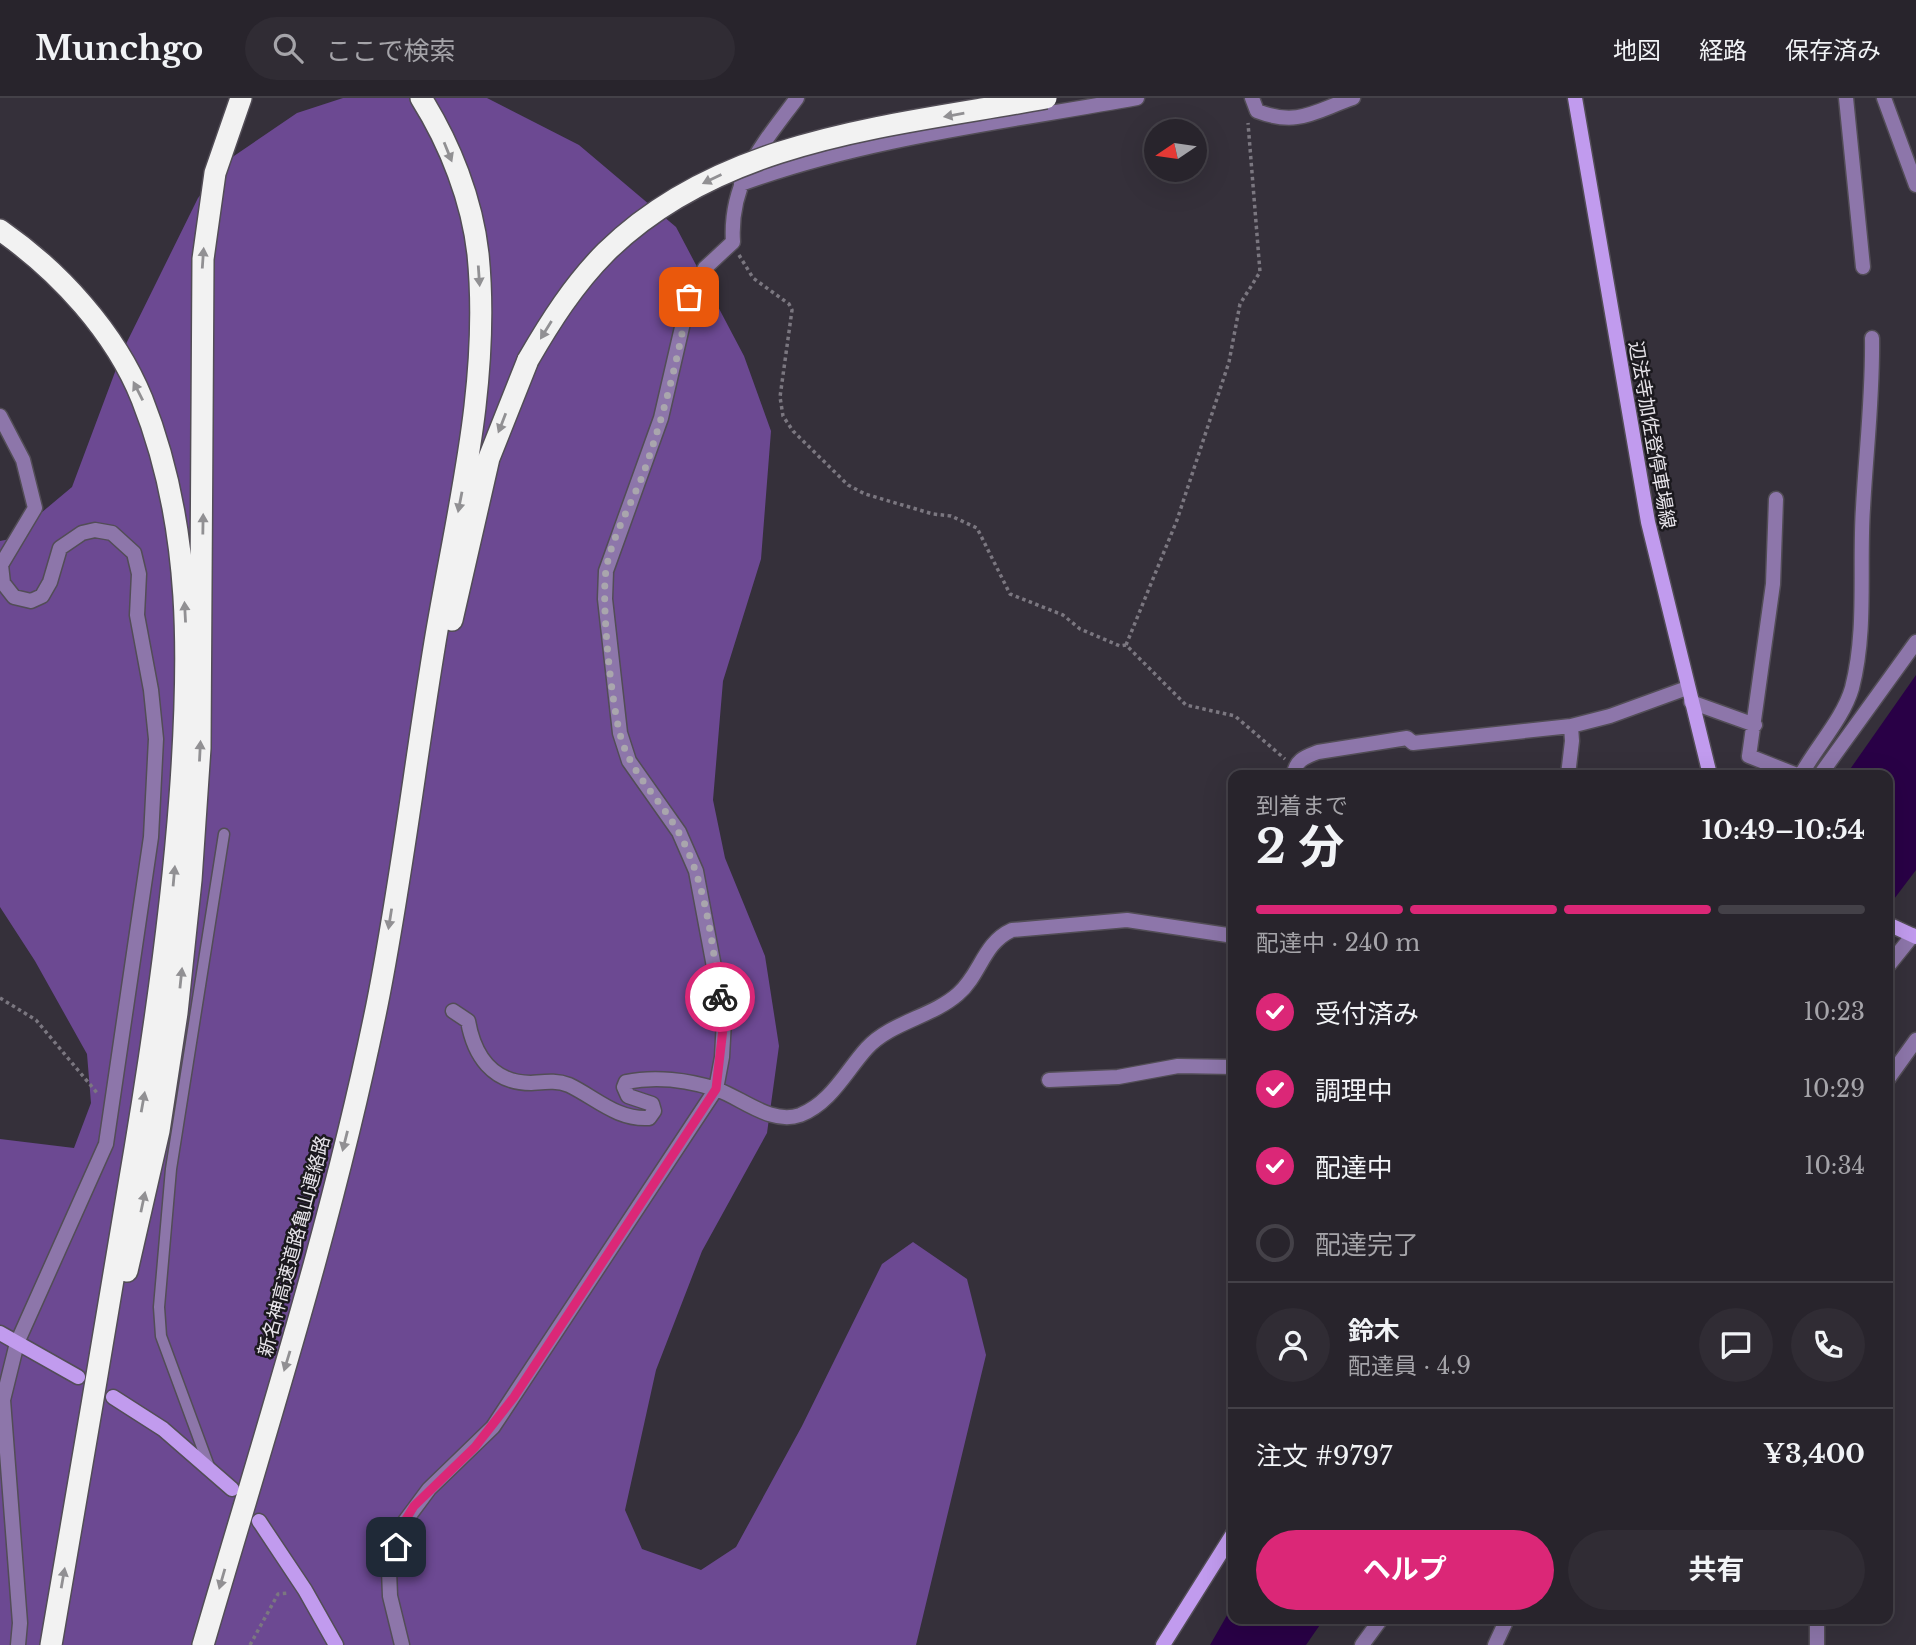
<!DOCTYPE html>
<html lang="ja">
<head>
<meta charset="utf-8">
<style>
	body { margin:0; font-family:"Libre Baskerville","Noto Sans JP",serif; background:#302c34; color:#f1f3f6; height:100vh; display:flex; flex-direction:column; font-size:26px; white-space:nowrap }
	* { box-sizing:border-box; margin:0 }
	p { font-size:23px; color:#a5a4a9 }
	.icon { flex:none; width:38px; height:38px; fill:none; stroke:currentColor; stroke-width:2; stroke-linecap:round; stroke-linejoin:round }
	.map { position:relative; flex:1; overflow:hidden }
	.drawer { position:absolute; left:1228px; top:672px; width:665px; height:854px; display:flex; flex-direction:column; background:#28242c; border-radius:14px; box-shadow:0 7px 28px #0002,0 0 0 2px #444148 }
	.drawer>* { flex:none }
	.needle { width:46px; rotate:257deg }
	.fabs { position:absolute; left:1144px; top:21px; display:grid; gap:14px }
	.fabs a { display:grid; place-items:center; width:63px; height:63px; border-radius:50%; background:#28242c; box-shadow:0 7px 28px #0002,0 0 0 2px #444148; font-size:35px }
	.pin { position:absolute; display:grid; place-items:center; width:60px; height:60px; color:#fff; margin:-30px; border-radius:14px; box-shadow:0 4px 10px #0006 }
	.courier { position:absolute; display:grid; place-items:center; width:70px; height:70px; margin:-35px; border:5px solid #db2777; border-radius:50%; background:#fff; color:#222; box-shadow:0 2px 9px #0007 }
	.headline em { font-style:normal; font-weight:700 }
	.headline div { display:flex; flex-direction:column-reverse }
	.headline { display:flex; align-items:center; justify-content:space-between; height:119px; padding:0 28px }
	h1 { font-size:46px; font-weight:700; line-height:52px }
	.bar { display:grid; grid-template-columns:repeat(4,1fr); gap:10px 7px; align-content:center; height:84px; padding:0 28px }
	.bar i { height:9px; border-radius:5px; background:#444148 }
	.bar .on { background:#db2777 }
	.bar p { grid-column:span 4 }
	.line { display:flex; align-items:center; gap:18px; padding:0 28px; border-top:2px solid #444148 }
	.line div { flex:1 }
	.round { display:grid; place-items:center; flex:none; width:74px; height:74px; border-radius:37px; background:#302c34 }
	ol { padding:0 28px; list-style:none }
	li { display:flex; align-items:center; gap:21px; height:77px }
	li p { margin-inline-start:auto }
	li .icon { padding:7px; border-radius:50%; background:#db2777; color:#fff; stroke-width:4 }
	li:last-child { color:#a5a4a9 }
	li i { width:38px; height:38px; border:4px solid #444148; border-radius:50% }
	.primary-button { display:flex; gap:14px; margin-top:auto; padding:14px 28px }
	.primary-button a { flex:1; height:80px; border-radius:42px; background:#db2777; color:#fff; font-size:28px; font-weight:700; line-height:80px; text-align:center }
	.primary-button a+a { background:#302c34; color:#f1f3f6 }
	header { display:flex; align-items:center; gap:42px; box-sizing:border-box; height:98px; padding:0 35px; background:#28242c; border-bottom:2px solid #444148 }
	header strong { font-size:33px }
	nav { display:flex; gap:38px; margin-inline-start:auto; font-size:24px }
	.search { width:490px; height:63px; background:#302c34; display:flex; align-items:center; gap:18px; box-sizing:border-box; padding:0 24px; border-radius:38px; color:#a5a4a9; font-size:26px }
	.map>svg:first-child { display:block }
	.forest { fill:#6c4992 }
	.water { fill:#290046 }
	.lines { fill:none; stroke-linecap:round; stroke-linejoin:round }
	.lane-casing { stroke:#524d56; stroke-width:13 }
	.street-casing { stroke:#524d56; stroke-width:17 }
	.secondary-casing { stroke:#524d56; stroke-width:17 }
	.highway-casing { stroke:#524d56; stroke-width:24 }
	.path { stroke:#7b7780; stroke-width:3.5; stroke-dasharray:3.5 3.5; stroke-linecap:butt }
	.lane { stroke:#8d76aa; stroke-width:10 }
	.street { stroke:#8d76aa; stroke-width:14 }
	.secondary { stroke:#c19bee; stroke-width:14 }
	.highway { stroke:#f2f2f2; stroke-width:21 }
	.highway-bridge-casing { stroke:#524d56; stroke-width:24; stroke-linecap:butt }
	.highway-bridge { stroke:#f2f2f2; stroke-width:21 }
	.oneway { fill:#919093 }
	.done { stroke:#a9a6ad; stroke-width:7; stroke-dasharray:0 12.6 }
	.route { stroke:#db2777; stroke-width:9 }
	.labels { text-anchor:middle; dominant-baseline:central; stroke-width:5; stroke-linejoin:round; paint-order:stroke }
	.street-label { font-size:19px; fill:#e8e5eb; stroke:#1b191e }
</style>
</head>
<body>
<header>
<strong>Munchgo</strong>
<div class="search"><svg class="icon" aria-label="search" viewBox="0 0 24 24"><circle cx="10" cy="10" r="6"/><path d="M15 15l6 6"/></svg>ここで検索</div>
<nav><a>地図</a><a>経路</a><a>保存済み</a></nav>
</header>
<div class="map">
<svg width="1916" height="1547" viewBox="0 0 1916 1547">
	<rect width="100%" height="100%" fill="#35303a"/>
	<!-- forest -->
	<path class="forest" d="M343,0h144l92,47 97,82 68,129 27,75 -10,128 -38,122 -10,119 12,58 40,98 14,90 -12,87 -65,118 -46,119 -31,140 17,39 59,21 35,-23 66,-121 80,-162 31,-22 54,37 19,76 -70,290h-916v-506l74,9 17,-45 -4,-49 -52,-93 -35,-54v-366l10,-2 62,-52 52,-139 74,-150 33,-40 66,-45z"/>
	<!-- water -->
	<path class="water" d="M1916,577v195l-28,37v-132h-42z
		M1234,1505v16h90l-18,26h-96z"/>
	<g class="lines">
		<defs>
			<path id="lane" d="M210,1371l-49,-133 -2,-29 12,-138 53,-335"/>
			<path id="street" d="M1252,0l5,13c41,16 58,0 96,-13
				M1846,0l17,169
				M1884,0l32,87
				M741,86c125,-46 265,-62 396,-86
				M0,318l23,44 12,48 -34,57 2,18 11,14 17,4 11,-5 8,-14 10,-34 22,-15 13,-3 17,3 22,20 5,21 -2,41 14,75 5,49 -5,98 -45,307 -89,199 -14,57 17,223 -2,22
				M1776,401l-3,85 -24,172 48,19
				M1691,604l64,23
				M1294,677c1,-15 11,-18 24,-23l89,-14 6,5 158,-17 39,-10 77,-28
				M1568,677l4,-34 -1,-15
				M1801,677c15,-28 42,-56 51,-87 15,-58 7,-121 11,-180 3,-57 10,-113 9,-170
				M1820,677l96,-133
				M1888,868l25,-31
				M453,913l15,10c6,34 24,62 63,62 14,-1 25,-3 38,2 27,13 48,35 80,33l5,-7 -2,-7 -24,-8 -4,-9 2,-5c29,-6 62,-2 90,7 26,9 55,36 84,26 31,-12 46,-44 67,-67 24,-26 65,-31 91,-54 23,-20 25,-51 54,-64l115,-10 107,16
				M1888,981l28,-39
				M1049,982l69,-3 60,-11 56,1
				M402,1547l-12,-49 -1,-26 14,-46 26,-35 64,-62 223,-338 6,-32 2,-37 -28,-149 -17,-39 -50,-71 -9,-28 -15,-134 1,-28 55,-153 28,-121 16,-29 28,-26c-4,-61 30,-98 64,-144
				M1362,1547l19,-26
				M1495,1547l12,-26
				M1817,1547v-26"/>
			<path id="secondary" d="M1575,0l73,424 62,253
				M1888,826l28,13
				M0,1235l78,44
				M113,1299l50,32 69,60
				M259,1423l46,69 31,55
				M1163,1547l71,-113"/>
			<path id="highway" d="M0,132c59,41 115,102 142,169 51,128 48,263 38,398 -10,134 -30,266 -53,399 -25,150 -50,299 -76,449
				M452,522l37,-162 39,-98
				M127,1173l32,-140 18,-118 14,-133 9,-132 3,-489 12,-86 26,-75
				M203,1547c62,-212 130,-423 174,-640 24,-120 38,-242 58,-363 21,-127 56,-257 43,-388 -6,-54 -28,-110 -57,-156"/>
		</defs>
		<!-- lane casing -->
		<use href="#lane" class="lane-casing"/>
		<!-- street casing -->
		<use href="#street" class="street-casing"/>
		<!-- secondary casing -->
		<use href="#secondary" class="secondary-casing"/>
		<!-- highway casing -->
		<use href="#highway" class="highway-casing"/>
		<!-- path -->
		<path class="path" d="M739,157l14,23 36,26 3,6 -12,87 3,19 10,15 55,54 17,9 68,20 18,2 26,12 33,66 53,21 17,14 40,17 6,-1 60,60 49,11 50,43
			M1126,547l51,-125 52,-158 11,-58 20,-32 -12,-149
			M0,900l36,22 62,74
			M250,1547l28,-51 10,-1"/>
		<!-- lane -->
		<use href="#lane" class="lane"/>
		<!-- street -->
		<use href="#street" class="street"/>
		<!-- secondary -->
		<use href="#secondary" class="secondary"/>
		<!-- highway -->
		<use href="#highway" class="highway"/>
		<defs>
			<path id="highway-bridge" d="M528,262c22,-38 46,-76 78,-108 116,-114 287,-126 440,-154"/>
		</defs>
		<!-- highway-bridge casing -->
		<use href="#highway-bridge" class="highway-bridge-casing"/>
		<!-- highway-bridge -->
		<use href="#highway-bridge" class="highway-bridge"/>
	</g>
	<!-- one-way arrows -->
	<defs><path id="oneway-solid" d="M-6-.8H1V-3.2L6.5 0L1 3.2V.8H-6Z" transform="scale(1.75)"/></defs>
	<g class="oneway">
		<use href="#oneway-solid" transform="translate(954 17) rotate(170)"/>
		<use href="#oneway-solid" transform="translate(448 54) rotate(68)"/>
		<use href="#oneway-solid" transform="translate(712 81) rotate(154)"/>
		<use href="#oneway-solid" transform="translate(203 160) rotate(-86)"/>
		<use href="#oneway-solid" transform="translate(479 178) rotate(86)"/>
		<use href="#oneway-solid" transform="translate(546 232) rotate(122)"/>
		<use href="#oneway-solid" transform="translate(138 293) rotate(-117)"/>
		<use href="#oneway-solid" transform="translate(502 325) rotate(111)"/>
		<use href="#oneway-solid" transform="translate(460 404) rotate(101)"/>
		<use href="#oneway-solid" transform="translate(203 426) rotate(-89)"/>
		<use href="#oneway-solid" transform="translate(185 514) rotate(-93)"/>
		<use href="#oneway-solid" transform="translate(200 653) rotate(-87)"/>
		<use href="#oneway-solid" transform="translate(174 778) rotate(-85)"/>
		<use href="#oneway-solid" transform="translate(390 821) rotate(99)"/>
		<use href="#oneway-solid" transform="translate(181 880) rotate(-84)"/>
		<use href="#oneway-solid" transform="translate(143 1004) rotate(-80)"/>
		<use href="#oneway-solid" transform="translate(345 1043) rotate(104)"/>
		<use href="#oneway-solid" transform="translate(143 1104) rotate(-78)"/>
		<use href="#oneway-solid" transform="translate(287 1263) rotate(107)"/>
		<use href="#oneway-solid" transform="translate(63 1480) rotate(-80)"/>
		<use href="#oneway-solid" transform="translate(222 1481) rotate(106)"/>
	</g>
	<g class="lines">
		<!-- done -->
		<path class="done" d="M689,199c-10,57 -24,114 -43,169 -12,35 -34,68 -40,104 -5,35 5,129 14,164 10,40 40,64 59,99 27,49 33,110 41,164"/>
		<!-- route -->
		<path class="route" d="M396,1449l7,-23 11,-18 61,-59 39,-50 202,-308 8,-69 -4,-23"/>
	</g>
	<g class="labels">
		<!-- street labels -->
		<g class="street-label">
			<text transform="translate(1652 337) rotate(80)">辺法寺加佐登停車場線</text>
			<text transform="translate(294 1148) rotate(-75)">新名神高速道路亀山連絡路</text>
		</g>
	</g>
</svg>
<div class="fabs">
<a><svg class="needle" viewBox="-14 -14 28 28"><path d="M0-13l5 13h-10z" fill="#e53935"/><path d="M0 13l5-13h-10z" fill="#a5a4a9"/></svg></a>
</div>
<div class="pin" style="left:689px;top:199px;background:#ea580c"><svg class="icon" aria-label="bag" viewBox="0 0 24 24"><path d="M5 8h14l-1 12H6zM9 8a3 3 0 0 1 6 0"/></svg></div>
<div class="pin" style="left:396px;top:1449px;background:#1f2937"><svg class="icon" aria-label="home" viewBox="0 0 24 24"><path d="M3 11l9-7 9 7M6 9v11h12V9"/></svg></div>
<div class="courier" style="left:720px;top:899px"><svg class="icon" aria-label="bike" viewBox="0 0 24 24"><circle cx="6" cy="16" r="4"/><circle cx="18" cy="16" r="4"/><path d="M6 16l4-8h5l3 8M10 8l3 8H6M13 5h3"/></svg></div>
<section class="drawer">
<div class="headline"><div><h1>2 分</h1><p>到着まで</p></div><em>10:49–10:54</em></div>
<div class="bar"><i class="on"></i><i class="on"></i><i class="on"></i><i></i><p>配達中 · 240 m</p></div>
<ol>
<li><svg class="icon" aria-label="check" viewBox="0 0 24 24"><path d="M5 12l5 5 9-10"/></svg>受付済み<p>10:23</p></li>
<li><svg class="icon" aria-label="check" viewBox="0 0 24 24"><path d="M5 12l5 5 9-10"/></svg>調理中<p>10:29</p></li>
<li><svg class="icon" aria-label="check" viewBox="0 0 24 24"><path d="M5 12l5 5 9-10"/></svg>配達中<p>10:34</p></li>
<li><i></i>配達完了</li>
</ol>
<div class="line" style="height:126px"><a class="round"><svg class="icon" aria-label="person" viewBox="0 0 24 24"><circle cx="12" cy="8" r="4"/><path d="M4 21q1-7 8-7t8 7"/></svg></a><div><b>鈴木</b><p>配達員 · 4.9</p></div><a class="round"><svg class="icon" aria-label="chat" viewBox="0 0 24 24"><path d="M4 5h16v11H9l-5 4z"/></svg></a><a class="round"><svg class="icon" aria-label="phone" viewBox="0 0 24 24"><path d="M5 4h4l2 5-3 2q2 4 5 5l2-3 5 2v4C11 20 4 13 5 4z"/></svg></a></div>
<div class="line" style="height:91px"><div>注文 #9797</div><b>¥3,400</b></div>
<div class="primary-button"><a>ヘルプ</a><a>共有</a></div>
</section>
</div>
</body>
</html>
